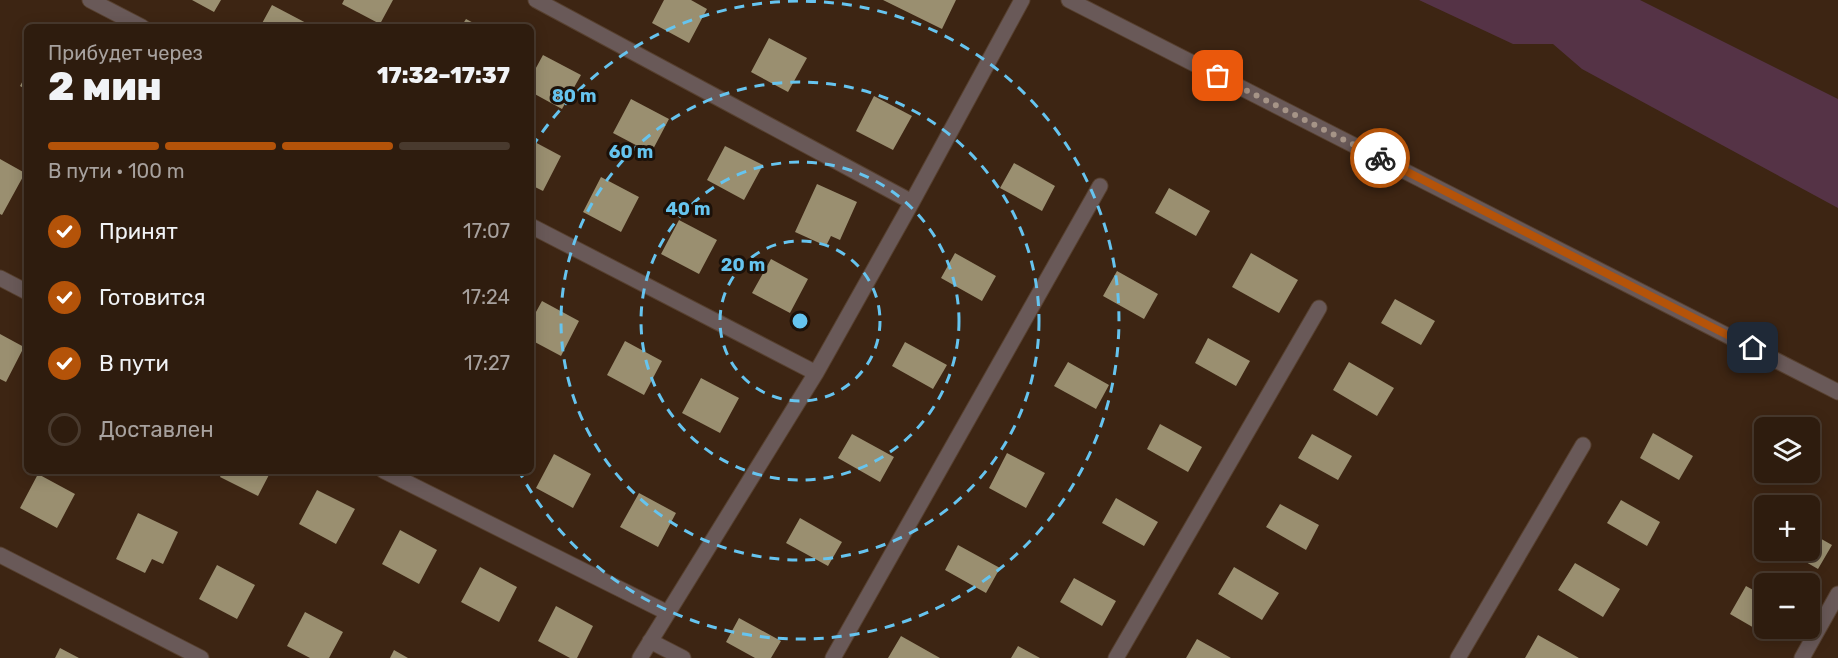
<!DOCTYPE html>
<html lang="ru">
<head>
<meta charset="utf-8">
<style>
	body { margin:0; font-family:Rubik,sans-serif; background:#3a291c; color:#f1f3f6; height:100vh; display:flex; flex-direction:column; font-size:22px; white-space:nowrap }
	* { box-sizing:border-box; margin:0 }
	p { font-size:20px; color:#a7a19e }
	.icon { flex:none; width:33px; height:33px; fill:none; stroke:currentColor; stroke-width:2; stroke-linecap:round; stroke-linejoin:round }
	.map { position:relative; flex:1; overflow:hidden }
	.panel { position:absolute; left:24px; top:24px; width:510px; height:450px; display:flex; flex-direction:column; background:#2e1c0e; border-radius:9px; box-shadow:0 3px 15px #0003,0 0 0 2px #493a2e }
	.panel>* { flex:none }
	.fabs { position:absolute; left:1754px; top:417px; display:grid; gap:12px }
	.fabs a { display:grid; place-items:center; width:66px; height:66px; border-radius:9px; background:#2e1c0e; box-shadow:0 3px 15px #0003,0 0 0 2px #493a2e; font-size:30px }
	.pin { position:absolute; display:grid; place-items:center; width:51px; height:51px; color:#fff; margin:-26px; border-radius:12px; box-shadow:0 3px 9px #0006 }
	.courier { position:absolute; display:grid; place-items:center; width:60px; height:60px; margin:-30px; border:4px solid #b45309; border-radius:50%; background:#fff; color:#222; box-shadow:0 2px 8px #0007 }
	.overview em { font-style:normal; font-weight:800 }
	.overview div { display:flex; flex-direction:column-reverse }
	.overview { display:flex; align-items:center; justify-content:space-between; height:102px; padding:0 24px }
	h1 { font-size:39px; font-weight:800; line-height:45px }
	.bar { display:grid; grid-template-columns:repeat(4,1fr); gap:9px 6px; align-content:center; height:72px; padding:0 24px }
	.bar i { height:8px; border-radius:4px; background:#493a2e }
	.bar .active { background:#b45309 }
	.bar p { grid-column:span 4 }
	ol { padding:0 24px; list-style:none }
	li { display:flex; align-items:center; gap:18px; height:66px }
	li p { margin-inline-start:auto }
	li .icon { padding:6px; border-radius:50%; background:#b45309; color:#fff; stroke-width:4 }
	li:last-child { color:#a7a19e }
	li i { width:33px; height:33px; border:3px solid #493a2e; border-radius:50% }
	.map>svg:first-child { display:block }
	.green { fill:#553346 }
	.building { fill:#9a8f70 }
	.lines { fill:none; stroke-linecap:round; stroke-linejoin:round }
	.minor-casing { stroke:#57402f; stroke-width:17 }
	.minor { stroke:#695958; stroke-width:15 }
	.done { stroke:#a69487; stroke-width:6; stroke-dasharray:0 10.8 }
	.route { stroke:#b45309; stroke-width:8 }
	.ring { fill:none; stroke:#66c4ef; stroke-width:3; stroke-dasharray:10 8 }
	.centre { fill:#66c4ef; stroke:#1c1109; stroke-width:3 }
	.ring-label { font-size:18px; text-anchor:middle; font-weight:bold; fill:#66c4ef; stroke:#1c1109; stroke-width:6; stroke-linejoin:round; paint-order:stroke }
</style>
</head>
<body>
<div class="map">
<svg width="1838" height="658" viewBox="0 0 1838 658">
	<rect width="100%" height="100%" fill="#3d2513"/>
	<!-- green -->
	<path class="green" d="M1419,0h221l198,99v109l-256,-139 -29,-25h-40z"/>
	<!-- building -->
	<path class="building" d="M192,0h29l-7,12z
		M344,0h49l-13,24 -38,-20z
		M664,0h27l16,9 -18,34 -37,-20z
		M883,0h73l-14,29z
		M272,5l38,20 -1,2h-49z
		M466,19l15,8h-20z
		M769,38l38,20 -19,34 -37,-20z
		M543,55l38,20 -19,34 -31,-17v-15z
		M27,73v17l-7,-4z
		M874,96l38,20 -19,34 -37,-19z
		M631,99l38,20 -18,34 -38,-20z
		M531,140l30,16 -18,35 -12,-6z
		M725,146l38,19 -19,35 -37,-20z
		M0,159l25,14 -23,42 -2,-1z
		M1014,163l41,23 -13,25 -42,-23z
		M601,177l38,20 -18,35 -38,-20z
		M817,184l40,18 -17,38 -9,-4 -5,10 -31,-14z
		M1169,188l41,23 -14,25 -41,-23z
		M679,220l38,20 -18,34 -38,-20z
		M955,253l41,23 -14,25 -41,-23z
		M1251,253l47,27 -19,33 -47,-26z
		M771,259l37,20 -18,34 -38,-20z
		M1117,271l41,23 -14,25 -41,-23z
		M1395,299l40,22 -14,24 -40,-22z
		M542,301l37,20 -18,35 -30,-16v-19z
		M0,334l24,13 -18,35 -6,-3z
		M1208,338l42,23 -14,25 -41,-23z
		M625,341l37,20 -18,34 -37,-20z
		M905,342l42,23 -14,24 -41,-23z
		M1068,362l41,23 -13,24 -42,-23z
		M1349,362l45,26 -17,28 -44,-26z
		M701,378l38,20 -19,35 -38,-20z
		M1160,424l42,23 -14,25 -41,-23z
		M1653,433l40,23 -14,24 -39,-22z
		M852,434l42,23 -14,25 -42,-24z
		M1312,434l40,22 -14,24 -40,-22z
		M1007,453l38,20 -19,35 -37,-20z
		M554,454l37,20 -18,34 -37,-20z
		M223,471h48l-13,25 -38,-19z
		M38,474l37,20 -18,34 -37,-20z
		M317,490l38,19 -19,35 -37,-20z
		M639,493l37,20 -18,34 -38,-20z
		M1116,498l42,24 -14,24 -42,-23z
		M1621,500l39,22 -13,24 -40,-23z
		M1280,504l39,21 -13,25 -40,-23z
		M138,513l40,19 -15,32 -11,-5 -7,14 -29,-14z
		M800,518l42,24 -14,24 -42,-23z
		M400,530l37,20 -18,34 -37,-20z
		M1809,532l23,13 -14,24 -33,-19h24z
		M958,545l42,23 -14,25 -41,-23z
		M1575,563l45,26 -17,28 -45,-27z
		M217,565l38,20 -18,34 -38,-20z
		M480,567l37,20 -18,35 -38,-20z
		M1234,567l45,26 -17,27 -44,-26z
		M1074,578l42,23 -14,25 -42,-24z
		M1746,586l18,10v32h17l-6,12 -45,-26z
		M556,606l37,20 -16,32h-7l-32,-17z
		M305,612l38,20 -14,26h-19l-23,-12z
		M739,618l42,23 -10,17h-16l-29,-16z
		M1538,635l41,23h-54z
		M901,636l39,22h-52z
		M1197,639l34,19h-45z
		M1018,646l22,12h-29z
		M60,648l19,10h-24z
		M394,650l14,8h-18z"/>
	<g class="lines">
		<defs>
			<path id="minor" d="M90,0l52,27
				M536,0l376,202
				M1069,0l769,392
				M531,226l285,147
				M0,278l27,14
				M384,471l284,142
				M0,555l201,103
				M650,641l33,17
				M640,658l176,-285 96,-171 110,-202
				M833,658l267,-472
				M1116,658l203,-350
				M1458,658l125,-213
				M1802,658l36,-64"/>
		</defs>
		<!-- minor casing -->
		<use href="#minor" class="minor-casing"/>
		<!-- minor -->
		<use href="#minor" class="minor"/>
	</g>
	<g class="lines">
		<!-- done -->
		<path class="done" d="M1218,76l162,82"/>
		<!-- route -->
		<path class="route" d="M1380,158l373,190"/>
	</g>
	<!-- distance rings -->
	<g class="ring">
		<circle cx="800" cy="321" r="80"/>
		<circle cx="800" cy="321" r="159"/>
		<circle cx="800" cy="321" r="239"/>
		<path d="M532 147A319 319 0 1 1 520 473"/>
	</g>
	<circle cx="800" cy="321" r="9" class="centre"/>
	<g class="ring-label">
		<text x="574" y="102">80 m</text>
		<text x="631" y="158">60 m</text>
		<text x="688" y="215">40 m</text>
		<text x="743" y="271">20 m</text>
	</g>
</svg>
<div class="fabs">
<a><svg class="icon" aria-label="layers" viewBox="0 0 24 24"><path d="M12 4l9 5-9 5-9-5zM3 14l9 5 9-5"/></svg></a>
<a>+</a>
<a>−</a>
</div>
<div class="pin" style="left:1218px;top:76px;background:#ea580c"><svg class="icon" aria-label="bag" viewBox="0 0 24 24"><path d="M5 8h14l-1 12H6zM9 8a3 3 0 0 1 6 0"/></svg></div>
<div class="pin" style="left:1753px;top:348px;background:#1f2937"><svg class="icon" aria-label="home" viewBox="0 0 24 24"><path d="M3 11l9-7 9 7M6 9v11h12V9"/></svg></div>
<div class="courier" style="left:1380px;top:158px"><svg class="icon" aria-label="bike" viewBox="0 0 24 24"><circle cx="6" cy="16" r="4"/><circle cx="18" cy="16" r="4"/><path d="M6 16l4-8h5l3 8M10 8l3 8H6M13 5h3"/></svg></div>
<section class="panel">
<div class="overview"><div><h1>2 мин</h1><p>Прибудет через</p></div><em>17:32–17:37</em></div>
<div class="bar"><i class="active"></i><i class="active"></i><i class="active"></i><i></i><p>В пути · 100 m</p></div>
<ol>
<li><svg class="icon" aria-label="check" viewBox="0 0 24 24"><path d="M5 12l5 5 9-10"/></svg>Принят<p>17:07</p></li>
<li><svg class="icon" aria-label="check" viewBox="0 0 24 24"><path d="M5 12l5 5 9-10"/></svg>Готовится<p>17:24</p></li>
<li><svg class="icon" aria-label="check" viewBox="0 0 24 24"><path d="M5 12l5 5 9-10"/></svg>В пути<p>17:27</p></li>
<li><i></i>Доставлен</li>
</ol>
</section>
</div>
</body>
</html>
